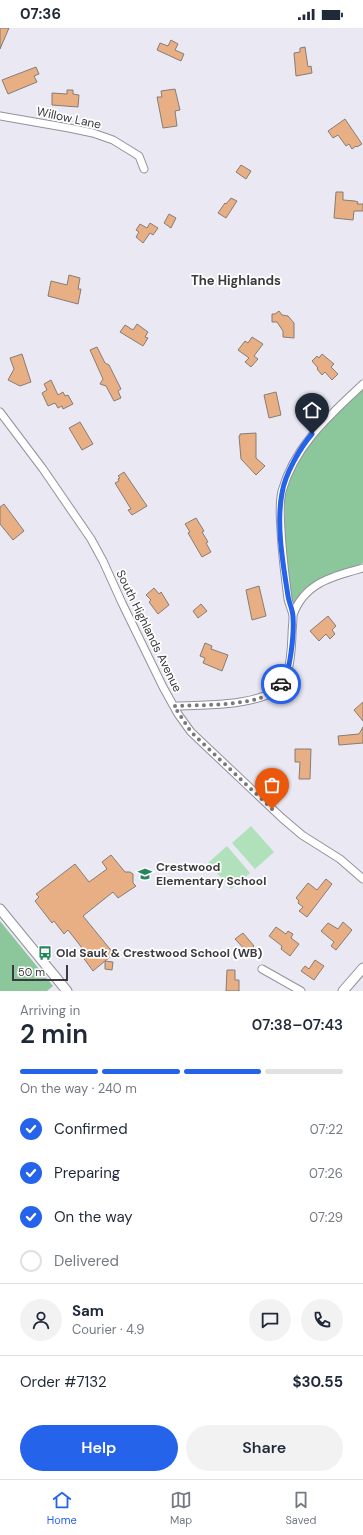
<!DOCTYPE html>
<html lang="en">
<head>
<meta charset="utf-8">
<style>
	body { margin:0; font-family:"DM Sans",sans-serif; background:#f2f2f3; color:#1f2937; height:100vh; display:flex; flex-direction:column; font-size:15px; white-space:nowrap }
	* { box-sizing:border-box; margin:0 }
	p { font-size:13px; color:#747a83 }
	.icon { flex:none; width:22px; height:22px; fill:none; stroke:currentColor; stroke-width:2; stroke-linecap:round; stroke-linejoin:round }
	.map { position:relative; height:963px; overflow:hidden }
	.sheet { display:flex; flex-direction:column; background:#fff; flex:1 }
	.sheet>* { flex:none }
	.scale { position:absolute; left:12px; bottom:10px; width:56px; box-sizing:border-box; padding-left:4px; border:2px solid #3b3b3f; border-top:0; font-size:11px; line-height:14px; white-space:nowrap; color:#3b3b3f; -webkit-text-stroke:3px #fff; paint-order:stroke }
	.pin { position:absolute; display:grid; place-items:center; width:34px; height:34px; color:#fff; margin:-41px -17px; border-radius:50% 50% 50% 0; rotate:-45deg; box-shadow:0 0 4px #0007 }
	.pin .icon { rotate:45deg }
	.courier { position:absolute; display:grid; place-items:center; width:40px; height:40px; margin:-20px; border:3px solid #2563eb; border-radius:50%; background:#fff; color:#222; box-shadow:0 1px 5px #0007 }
	.head em { font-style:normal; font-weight:600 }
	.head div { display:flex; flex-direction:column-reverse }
	.head { display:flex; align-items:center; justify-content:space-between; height:68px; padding:0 20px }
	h1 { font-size:26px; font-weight:600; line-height:30px }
	.bar { display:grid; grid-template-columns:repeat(4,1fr); gap:6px 4px; align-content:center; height:48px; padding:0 20px }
	.bar i { height:5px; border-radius:3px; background:#e0e1e3 }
	.bar .current { background:#2563eb }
	.bar p { grid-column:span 4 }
	.line { display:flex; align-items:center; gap:10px; padding:0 20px; border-top:1px solid #e0e1e3 }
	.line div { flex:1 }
	.round { display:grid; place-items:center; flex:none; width:42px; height:42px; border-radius:21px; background:#f2f2f3 }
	ol { padding:0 20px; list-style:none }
	li { display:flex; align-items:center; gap:12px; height:44px }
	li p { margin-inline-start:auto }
	li .icon { padding:4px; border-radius:50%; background:#2563eb; color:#fff; stroke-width:4 }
	li:last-child { color:#747a83 }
	li i { width:22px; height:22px; border:2px solid #e0e1e3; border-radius:50% }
	.button { display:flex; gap:8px; margin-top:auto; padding:8px 20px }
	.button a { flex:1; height:46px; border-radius:24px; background:#2563eb; color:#fff; font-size:16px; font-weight:600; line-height:46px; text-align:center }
	.button a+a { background:#f2f2f3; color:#1f2937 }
	.status { display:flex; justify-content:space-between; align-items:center; height:28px; padding:0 20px; background:#fff; direction:ltr }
	.status svg { height:11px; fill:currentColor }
	.tabs { display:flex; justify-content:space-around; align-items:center; height:56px; border-top:1px solid #e0e1e3; background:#fff; font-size:11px; color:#747a83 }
	.tabs a { display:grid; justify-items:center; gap:2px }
	.tabs .current { color:#2563eb }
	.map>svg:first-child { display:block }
	.green { fill:#b0e1bb }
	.forest { fill:#8bc79a }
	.building { fill:#e8ae84; stroke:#867d77 }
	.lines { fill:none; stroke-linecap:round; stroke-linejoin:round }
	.street-casing { stroke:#93919c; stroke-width:9 }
	.secondary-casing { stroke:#93919c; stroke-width:11 }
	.street { stroke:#fff; stroke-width:7 }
	.secondary { stroke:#fff; stroke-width:9 }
	.done { stroke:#78787e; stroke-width:4; stroke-dasharray:0 7.2 }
	.route { stroke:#2563eb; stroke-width:5 }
	.labels { text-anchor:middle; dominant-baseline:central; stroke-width:3.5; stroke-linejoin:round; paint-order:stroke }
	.street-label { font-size:12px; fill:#3b3b3f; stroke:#fff }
	.poi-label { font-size:12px; font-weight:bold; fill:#3b3b3f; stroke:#fff; text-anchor:start }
	.neighbourhood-label { font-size:13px; font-weight:bold; fill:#3b3b3f; stroke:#fff }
</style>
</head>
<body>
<div class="status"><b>07:36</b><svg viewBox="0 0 49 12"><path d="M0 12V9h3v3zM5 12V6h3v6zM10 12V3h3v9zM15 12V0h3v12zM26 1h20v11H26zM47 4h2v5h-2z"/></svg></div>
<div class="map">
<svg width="363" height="963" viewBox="0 0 363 963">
	<rect width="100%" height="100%" fill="#e9e8f3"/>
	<!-- green -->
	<path class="green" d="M251,798l23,26 -19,17 -23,-26z
		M227,818l23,27 -19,16 -23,-26z"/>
	<!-- forest -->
	<path class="forest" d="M363,359v176l-47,18 -14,10 -9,16 -4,-21 -5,-36 1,-59 9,-23 13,-22 13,-18z
		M0,893l53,65 -6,5h-47z"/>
	<!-- building -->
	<path class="building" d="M0,0h9l-9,21z
		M171,12l7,4 -3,6 9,4 -3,7 -24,-11 3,-7 8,3z
		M305,19l3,20 3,-1 1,7 -16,3 -2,-23 6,-1v-4z
		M36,39l3,7 -5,2 3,6 -29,12 -6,-14z
		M175,61l5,21 -5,1 2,15 -14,2 -6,-31h5l-1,-6z
		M67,62h6v4l6,1 -1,12 -26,-2v-12l15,1z
		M345,91l17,25 -5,3 -1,-1 -4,3 -3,-5 -3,2 -8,-11 -5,3 -5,-7z
		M241,137l10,6 -5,8 -10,-7z
		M336,164h7v8l12,1 3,1 -1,2h6v7h-9l-1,9 -19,-2z
		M231,170l6,3 -11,17 -8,-5 7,-10 1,1z
		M169,186l7,4 -5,10 -7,-5z
		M150,195l8,5 -5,7 -3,-2 -7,10 -7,-6 3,-5 -3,-2 4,-6 7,4z
		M69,247l11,3 -2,11h3l-3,15 -30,-8 3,-15 16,4z
		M279,283l3,4 6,1 6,7v15l-11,-1v-6l-6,-9h-5v-8h3z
		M137,296l11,8 -3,5 3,1 -5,8 -23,-14 5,-7 8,5z
		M252,309l11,7 -9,12 4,3 -7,8 -6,-5 4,-4 -11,-8 7,-9 3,2z
		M97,319l8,16 4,2 12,24 -3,2 3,7 -7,3 -8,-15 -6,-2 3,-5 -13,-29z
		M22,326l9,28 -11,4 -12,-6 6,-11 -4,-11z
		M322,326l12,10 -3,3 7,7 -6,6 -7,-8 -3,3 -5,-6 1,-1 -6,-7 5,-5 2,2z
		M51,352l7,15 5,-3 2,4 3,-1 5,9 -10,5 -1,-3 -4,2 -3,-5 -7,3 -6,-13 5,-3 -3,-6z
		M276,364l5,23 -12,3 -5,-23z
		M80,394l13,22 -11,6 -13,-22z
		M256,405v25l9,8 -9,9 -15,-16 -2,-23h1v-2z
		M124,444l23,34 -15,9 -4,-5 3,-1 -16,-26 4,-2 -1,-2 2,-1 -2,-2z
		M4,476l20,27 -11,9 -13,-16v-17z
		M196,490l8,13 -2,1 6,10 -2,1 5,9 -9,5 -14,-24 2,-1 -5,-8z
		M259,558l7,30 -14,4 -6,-30z
		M154,560l5,6 2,-2 8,13 -11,9 -9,-12 2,-2 -5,-5z
		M201,576l6,7 -9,7 -5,-7z
		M328,588l8,10 -4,4 3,4 -5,5 -4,-5 -7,7 -9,-10z
		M205,615l7,3 -1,3 17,6 -6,16 -19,-8 2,-5 -5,-2z
		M363,674v19l-9,-11z
		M363,699v16l-24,2 -1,-9 21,-2z
		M295,721h16l-1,30h-11l1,-17h-5z
		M111,827l14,17h5l3,2v9l3,3 -18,12 -5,-6 -30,24 31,38 -9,7 8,1 -1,8 -7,-1v-8l-12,10 -11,-15 4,-3 -18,-23 -4,4 -10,-13 -2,2 -17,-22 4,-4 -3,-3 39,-30 14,18 18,-13 -5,-7z
		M326,851l6,5 -25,33 -8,-6 4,-4 -5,-4 1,-2 -3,-3 12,-15 9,7z
		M343,894l9,8 -16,20 -5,-4 3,-4 -13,-11 7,-8 10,6z
		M276,899l10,7 2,-3 5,3 -2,4 8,6 -9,12 -9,-7 1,-3 -13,-10z
		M243,905l11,13 -7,6 -12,-13z
		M315,932l9,6 -10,14 -13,-9 4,-5 4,3z
		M227,942h8v10h4v11h-13z"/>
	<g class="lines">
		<defs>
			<path id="street" d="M0,88l69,12 24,5 20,7 26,16 5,13
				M0,384l43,57 48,70 12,22 19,42 41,84 15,27 13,18 91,86 20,17 38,24 23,20
				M293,587c11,-32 40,-39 70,-47
				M174,678c29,-1 65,0 93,-11 24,-10 24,-38 25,-60 0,-6 1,-12 1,-18 0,-6 -4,-12 -5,-18 -3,-23 -6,-46 -7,-69 -1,-13 -2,-26 1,-39 13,-46 48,-76 81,-107
				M262,941l39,22"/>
			<path id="secondary" d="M0,881l67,82
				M343,963l20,-23"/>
		</defs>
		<!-- street casing -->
		<use href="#street" class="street-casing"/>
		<!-- secondary casing -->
		<use href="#secondary" class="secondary-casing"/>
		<!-- street -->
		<use href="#street" class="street"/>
		<!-- secondary -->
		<use href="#secondary" class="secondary"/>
	</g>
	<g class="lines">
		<!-- done -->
		<path class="done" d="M272,781l-81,-77 -17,-26c23,-1 75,0 95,-12 4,-2 8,-6 12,-10"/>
		<!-- route -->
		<path class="route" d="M281,656c10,-10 13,-53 12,-67 0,-7 -4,-14 -5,-21 -5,-32 -12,-71 -6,-103 3,-19 18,-45 30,-59"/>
	</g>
	<!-- icons -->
	<defs>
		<symbol id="school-bare" viewBox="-9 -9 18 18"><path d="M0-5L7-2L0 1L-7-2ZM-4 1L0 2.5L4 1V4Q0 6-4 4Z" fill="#27855d" stroke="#fff" stroke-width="2.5" paint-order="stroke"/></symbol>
		<symbol id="bus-bare" viewBox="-9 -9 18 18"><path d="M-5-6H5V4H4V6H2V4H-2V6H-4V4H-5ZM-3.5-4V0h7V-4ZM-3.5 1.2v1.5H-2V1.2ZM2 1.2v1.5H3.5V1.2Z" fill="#27855d" stroke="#fff" stroke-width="2.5" paint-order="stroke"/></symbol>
	</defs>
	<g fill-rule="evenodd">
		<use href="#school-bare" x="135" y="836" width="20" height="20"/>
		<use href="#bus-bare" x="35" y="915" width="20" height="20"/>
	</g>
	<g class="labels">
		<!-- street labels -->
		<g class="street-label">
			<text transform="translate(69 90) rotate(12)">Willow Lane</text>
			<text transform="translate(149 603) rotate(64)">South Highlands Avenue</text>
		</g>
		<!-- poi labels -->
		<g class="poi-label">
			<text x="156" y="839">Crestwood<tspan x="156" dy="14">Elementary School</tspan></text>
			<text x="56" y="925">Old Sauk &amp; Crestwood School (WB)</text>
		</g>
		<!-- neighbourhood labels -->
		<g class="neighbourhood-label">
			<text x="236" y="252">The Highlands</text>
		</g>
	</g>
</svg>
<div class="scale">50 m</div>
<div class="pin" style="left:272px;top:781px;background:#ea580c"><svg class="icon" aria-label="bag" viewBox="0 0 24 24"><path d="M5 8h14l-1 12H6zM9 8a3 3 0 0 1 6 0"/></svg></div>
<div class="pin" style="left:312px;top:406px;background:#1f2937"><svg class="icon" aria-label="home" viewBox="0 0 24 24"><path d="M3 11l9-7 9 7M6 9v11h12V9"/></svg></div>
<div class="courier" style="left:281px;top:656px"><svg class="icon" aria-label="car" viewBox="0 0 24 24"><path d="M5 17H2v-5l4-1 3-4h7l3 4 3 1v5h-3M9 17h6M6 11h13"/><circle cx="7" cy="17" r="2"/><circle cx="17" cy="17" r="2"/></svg></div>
</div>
<section class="sheet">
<div class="head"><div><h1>2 min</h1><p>Arriving in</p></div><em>07:38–07:43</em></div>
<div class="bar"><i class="current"></i><i class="current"></i><i class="current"></i><i></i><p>On the way · 240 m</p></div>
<ol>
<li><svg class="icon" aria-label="check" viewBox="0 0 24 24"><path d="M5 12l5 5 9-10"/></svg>Confirmed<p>07:22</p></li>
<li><svg class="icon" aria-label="check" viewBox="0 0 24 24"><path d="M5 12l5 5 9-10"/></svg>Preparing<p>07:26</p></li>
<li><svg class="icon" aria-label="check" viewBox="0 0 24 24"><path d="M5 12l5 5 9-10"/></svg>On the way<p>07:29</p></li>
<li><i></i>Delivered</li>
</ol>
<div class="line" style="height:72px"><a class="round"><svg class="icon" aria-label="person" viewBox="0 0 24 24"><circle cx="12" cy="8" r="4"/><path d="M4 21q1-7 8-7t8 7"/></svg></a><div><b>Sam</b><p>Courier · 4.9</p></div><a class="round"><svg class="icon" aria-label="chat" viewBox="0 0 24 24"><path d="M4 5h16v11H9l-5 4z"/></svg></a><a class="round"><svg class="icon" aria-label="phone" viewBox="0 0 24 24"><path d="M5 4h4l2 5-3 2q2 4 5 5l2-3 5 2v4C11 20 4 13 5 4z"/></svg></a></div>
<div class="line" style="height:52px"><div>Order #7132</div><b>$30.55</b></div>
<div class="button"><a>Help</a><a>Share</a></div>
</section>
<nav class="tabs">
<a class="current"><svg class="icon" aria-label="home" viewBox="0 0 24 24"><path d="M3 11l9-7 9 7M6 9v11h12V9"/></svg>Home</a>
<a><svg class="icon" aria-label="map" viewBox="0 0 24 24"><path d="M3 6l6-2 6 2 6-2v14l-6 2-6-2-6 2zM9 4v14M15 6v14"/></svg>Map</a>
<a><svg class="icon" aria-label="saved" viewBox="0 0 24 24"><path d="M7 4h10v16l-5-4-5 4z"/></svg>Saved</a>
</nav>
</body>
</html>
